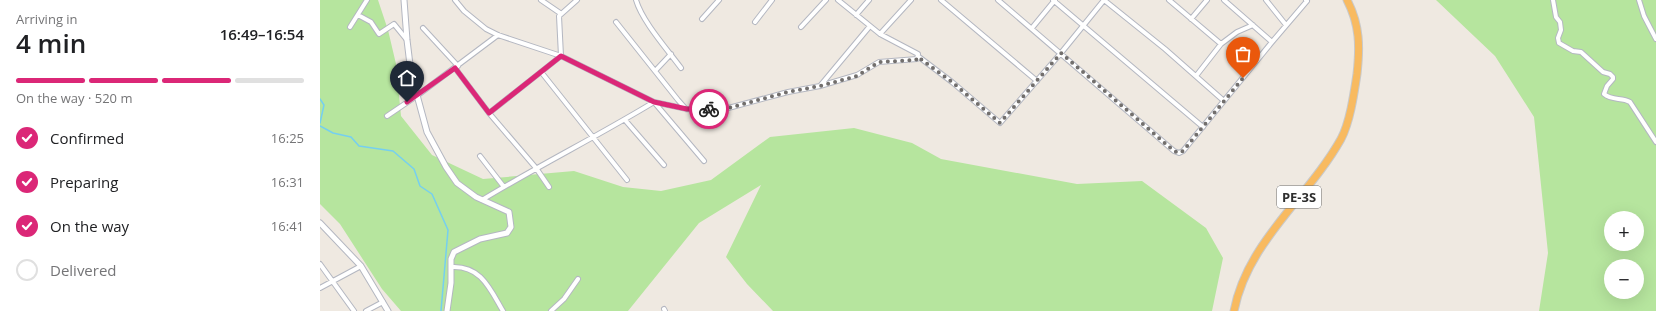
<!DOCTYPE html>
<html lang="en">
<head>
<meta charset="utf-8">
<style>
	body { margin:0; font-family:"Open Sans",sans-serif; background:#f2f2f2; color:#202124; height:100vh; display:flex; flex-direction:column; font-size:15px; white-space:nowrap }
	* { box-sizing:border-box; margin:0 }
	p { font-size:13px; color:#757577 }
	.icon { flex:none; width:22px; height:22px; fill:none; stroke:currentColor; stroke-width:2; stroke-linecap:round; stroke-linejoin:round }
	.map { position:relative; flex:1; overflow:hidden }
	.details { display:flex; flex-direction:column; background:#fff; width:320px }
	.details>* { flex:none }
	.controls { position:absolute; left:1284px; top:211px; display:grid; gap:8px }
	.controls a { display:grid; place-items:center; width:40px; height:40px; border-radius:50%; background:#fff; box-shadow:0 4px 16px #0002; font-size:20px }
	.pin { position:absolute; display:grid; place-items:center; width:34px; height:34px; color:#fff; margin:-41px -17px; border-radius:50% 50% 50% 0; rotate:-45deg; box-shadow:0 0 4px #0007 }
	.pin .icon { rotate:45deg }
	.courier { position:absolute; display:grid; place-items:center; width:40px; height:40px; margin:-20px; border:3px solid #db2777; border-radius:50%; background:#fff; color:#222; box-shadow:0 1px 5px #0007 }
	.head em { font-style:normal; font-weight:600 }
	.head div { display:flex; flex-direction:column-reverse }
	.head { display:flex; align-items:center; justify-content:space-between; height:68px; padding:0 16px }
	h1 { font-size:26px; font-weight:600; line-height:30px }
	.bar { display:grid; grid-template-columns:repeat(4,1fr); gap:6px 4px; align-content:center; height:48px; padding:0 16px }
	.bar i { height:5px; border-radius:3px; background:#e0e0e0 }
	.bar .active { background:#db2777 }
	.bar p { grid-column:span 4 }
	ol { padding:0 16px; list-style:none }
	li { display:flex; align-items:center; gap:12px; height:44px }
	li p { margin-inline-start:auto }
	li .icon { padding:4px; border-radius:50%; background:#db2777; color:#fff; stroke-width:4 }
	li:last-child { color:#757577 }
	li i { width:22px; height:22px; border:2px solid #e0e0e0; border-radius:50% }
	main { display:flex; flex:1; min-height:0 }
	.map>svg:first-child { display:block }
	.green { fill:#b6e59e; fill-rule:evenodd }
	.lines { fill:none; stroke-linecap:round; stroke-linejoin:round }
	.stream { stroke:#75cff0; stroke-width:1.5 }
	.minor-casing { stroke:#b4b7c1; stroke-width:6 }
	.tertiary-casing { stroke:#b4b7c1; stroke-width:7 }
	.trunk-casing { stroke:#c9c9c9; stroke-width:9 }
	.minor { stroke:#fff; stroke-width:4 }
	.tertiary { stroke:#fff; stroke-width:5 }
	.trunk { stroke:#f8ba60; stroke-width:7 }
	.done { stroke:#726f6d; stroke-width:4; stroke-dasharray:0 7.2 }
	.route { stroke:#db2777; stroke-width:5 }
	.labels { text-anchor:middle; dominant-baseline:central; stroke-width:3.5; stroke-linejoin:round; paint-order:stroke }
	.shield { fill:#fff; stroke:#6d6d6d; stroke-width:1 }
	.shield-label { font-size:13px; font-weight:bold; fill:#2e2e2e }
</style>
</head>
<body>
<main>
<section class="details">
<div class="head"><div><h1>4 min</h1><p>Arriving in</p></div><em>16:49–16:54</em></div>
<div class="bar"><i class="active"></i><i class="active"></i><i class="active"></i><i></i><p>On the way · 520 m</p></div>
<ol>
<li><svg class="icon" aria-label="check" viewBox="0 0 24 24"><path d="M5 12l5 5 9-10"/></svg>Confirmed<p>16:25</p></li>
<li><svg class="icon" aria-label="check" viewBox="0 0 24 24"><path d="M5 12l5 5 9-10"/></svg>Preparing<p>16:31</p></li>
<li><svg class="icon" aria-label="check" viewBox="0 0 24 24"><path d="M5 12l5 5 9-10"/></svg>On the way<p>16:41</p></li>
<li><i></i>Delivered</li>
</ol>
</section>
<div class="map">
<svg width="1336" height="311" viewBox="0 0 1336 311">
	<rect width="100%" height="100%" fill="#efe9e1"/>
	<!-- green -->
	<path class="green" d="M0,0h58l10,30 8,34 5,52 31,39 51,24 91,-8 49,16 38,4 50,-11 59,-43 84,-9 58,15 29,16 136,25 65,-3 64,47 17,30 -11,53h-439l-26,-27 -21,-27 35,-72 -62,38 -71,88h-227l-19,-22 -42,-65 -20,-20z
		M1116,0h220v311h-117l9,-58 -14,-136 -39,-61zM1291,218h26v26h-26zM1291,266h26v26h-26z"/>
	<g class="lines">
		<!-- stream -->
		<path class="stream" d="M0,99l4,6 -4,18
			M0,126l13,7 18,4 8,9 34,5 21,18 6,17 12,8 16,36 -7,81"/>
		<defs>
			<path id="minor" d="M135,0l9,11 22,18 12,6 63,21 93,46 33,7 34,1 67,-18 32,-6 37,-11 22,-13 38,-3 1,-5 -38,-20 -42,-34
				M221,0l19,13
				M316,0c6,21 31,49 45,68
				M621,0l96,81
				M678,0l176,151 5,2 4,-2 89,-109 35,-41 -1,-1
				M733,0l150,127
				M784,0l61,49 59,52
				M849,0l52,44
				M904,0l48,42
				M946,0l20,25
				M1233,0l3,17 4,5 1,8 -3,8 1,5 14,8 8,1 22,20 7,2 3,3v2l-6,7 -3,8c8,7 18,3 26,8l26,40
				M1319,0l5,16 12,23
				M38,15l13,7 8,12 15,-10 13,16
				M536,15l13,-15
				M382,19l17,-19
				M871,19l16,-19
				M296,22l62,78 8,9
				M435,22l17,-22
				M30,27l17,-27
				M481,27l25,-27
				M103,28l35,38
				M712,28l23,-28
				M560,34l31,-34
				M599,57l33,25 48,41 61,-70 43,-53
				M135,68l34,45 47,55 13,19
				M335,71l16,-17
				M222,73l85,107
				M876,76l25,-32 16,-12 16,-7
				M500,86l50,-60
				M169,113l72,-57 -2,-40 18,-16
				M67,116l31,-21 80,-60
				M305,120l39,45
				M160,156l24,31
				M162,200c56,-34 116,-64 172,-98l50,59
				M0,264l34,47
				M131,267c30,-2 39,22 52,44
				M0,288l41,-22
				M344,309l1,2
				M46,311l17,-9
				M231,311l13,-12 14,-20"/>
			<path id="tertiary" d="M84,0l3,40 4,33 16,59 19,35 11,16 19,14 33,15 2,15 -4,6 -27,6 -26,13 -3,7v24l-4,28
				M0,223l41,43 27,45"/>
			<path id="trunk" d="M914,311c13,-69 74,-113 107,-172 9,-17 13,-45 16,-65 3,-27 3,-49 -10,-74"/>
		</defs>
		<!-- minor casing -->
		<use href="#minor" class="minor-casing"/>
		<!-- tertiary casing -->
		<use href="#tertiary" class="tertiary-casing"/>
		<!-- trunk casing -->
		<use href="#trunk" class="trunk-casing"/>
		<!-- minor -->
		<use href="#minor" class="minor"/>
		<!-- tertiary -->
		<use href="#tertiary" class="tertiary"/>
		<!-- trunk -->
		<use href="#trunk" class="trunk"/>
	</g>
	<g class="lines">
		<!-- done -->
		<path class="done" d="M389,109l12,1 67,-18 32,-6 37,-10 22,-14 37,-2 2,-3 34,25 48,41 61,-70 113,98 5,2 4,-2 60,-73"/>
		<!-- route -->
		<path class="route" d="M87,102l48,-34 34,45 72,-57 93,46 33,7h22"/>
	</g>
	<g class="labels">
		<!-- shield labels -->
		<rect class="shield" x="957" y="186" width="44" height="22" rx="3"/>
		<g class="shield-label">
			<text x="979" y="197">PE-3S</text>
		</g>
	</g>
</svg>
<div class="controls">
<a>+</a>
<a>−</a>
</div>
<div class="pin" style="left:923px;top:78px;background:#ea580c"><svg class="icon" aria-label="bag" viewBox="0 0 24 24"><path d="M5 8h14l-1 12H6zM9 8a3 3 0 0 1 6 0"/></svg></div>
<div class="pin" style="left:87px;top:102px;background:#1f2937"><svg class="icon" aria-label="home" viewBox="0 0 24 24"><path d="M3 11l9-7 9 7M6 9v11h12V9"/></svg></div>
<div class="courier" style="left:389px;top:109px"><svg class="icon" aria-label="bike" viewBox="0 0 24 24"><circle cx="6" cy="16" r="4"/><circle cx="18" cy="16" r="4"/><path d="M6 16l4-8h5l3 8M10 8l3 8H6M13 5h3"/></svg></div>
</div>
</main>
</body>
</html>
